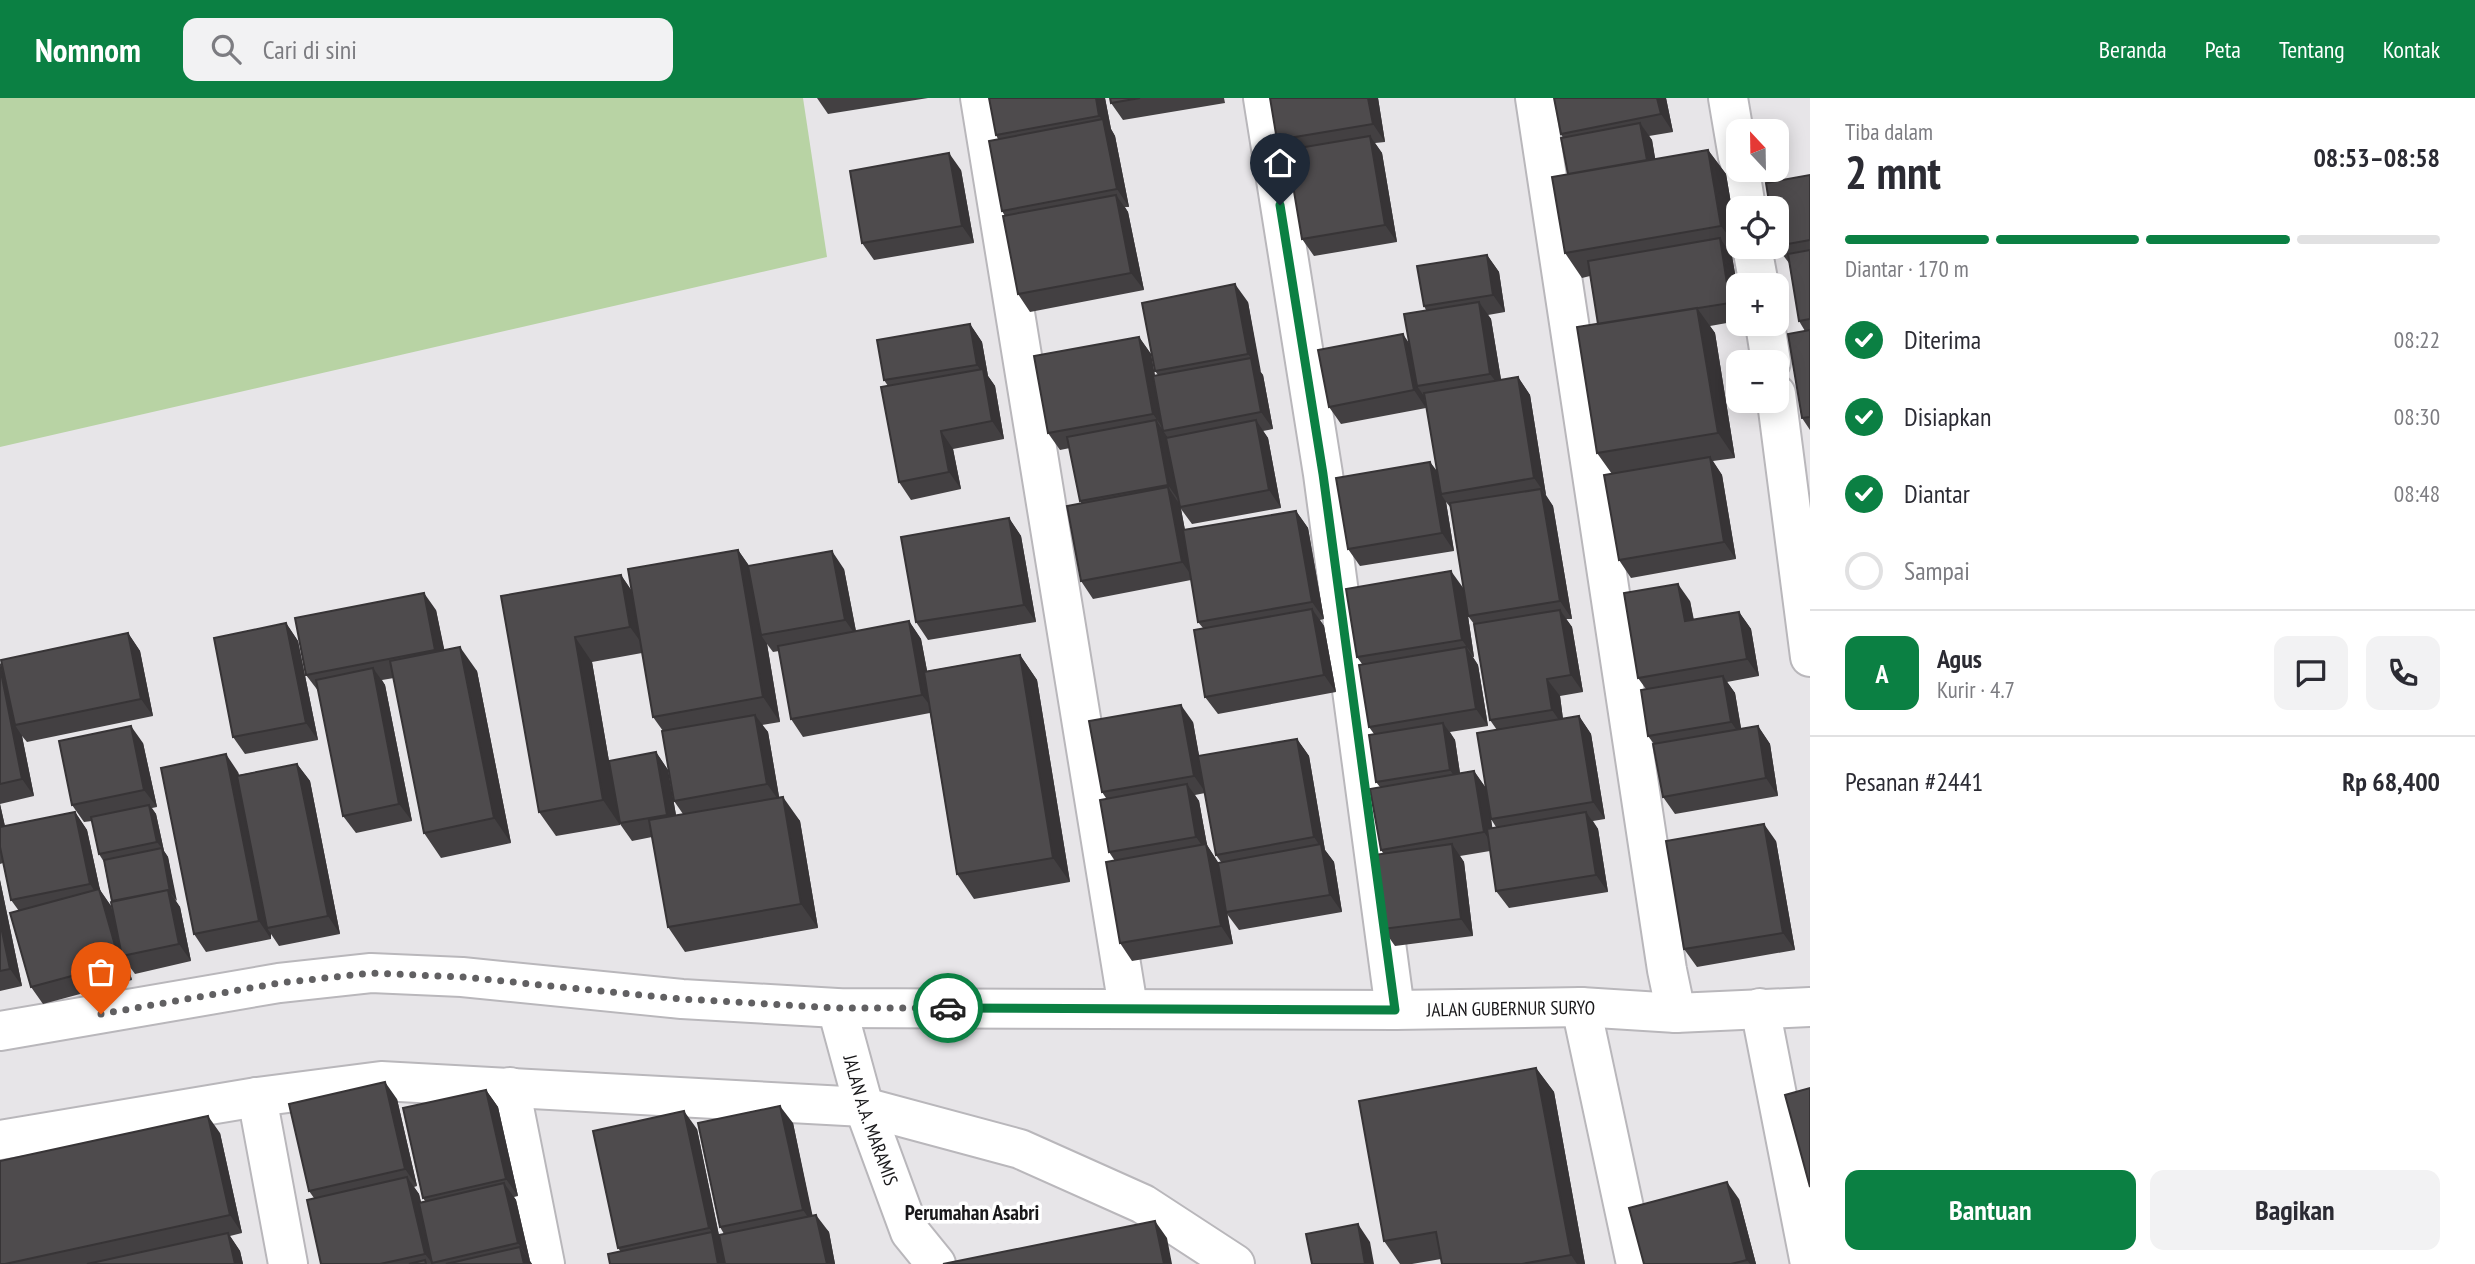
<!DOCTYPE html>
<html lang="id">
<head>
<meta charset="utf-8">
<style>
	body { margin:0; font-family:"PT Sans Narrow",sans-serif; background:#f2f2f3; color:#2b2b33; height:100vh; display:flex; flex-direction:column; font-size:26px; white-space:nowrap }
	* { box-sizing:border-box; margin:0 }
	p { font-size:23px; color:#7c7c81 }
	.icon { flex:none; width:38px; height:38px; fill:none; stroke:currentColor; stroke-width:2; stroke-linecap:round; stroke-linejoin:round }
	.map { position:relative; flex:1; overflow:hidden }
	.drawer { display:flex; flex-direction:column; background:#fff; width:665px }
	.drawer>* { flex:none }
	.needle { width:46px; rotate:338deg }
	.controls { position:absolute; left:1726px; top:21px; display:grid; gap:14px }
	.controls a { display:grid; place-items:center; width:63px; height:63px; border-radius:14px; background:#fff; box-shadow:0 4px 18px #0003; font-size:35px }
	.pin { position:absolute; display:grid; place-items:center; width:60px; height:60px; color:#fff; margin:-72px -30px; border-radius:50% 50% 50% 0; rotate:-45deg; box-shadow:0 0 7px #0007 }
	.pin .icon { rotate:45deg }
	.courier { position:absolute; display:grid; place-items:center; width:70px; height:70px; margin:-35px; border:5px solid #0b8043; border-radius:50%; background:#fff; color:#222; box-shadow:0 2px 9px #0007 }
	.headline em { font-style:normal; font-weight:600 }
	.headline div { display:flex; flex-direction:column-reverse }
	.headline { display:flex; align-items:center; justify-content:space-between; height:119px; padding:0 35px }
	h1 { font-size:46px; font-weight:600; line-height:52px }
	.bar { display:grid; grid-template-columns:repeat(4,1fr); gap:10px 7px; align-content:center; height:84px; padding:0 35px }
	.bar i { height:9px; border-radius:5px; background:#e1e1e2 }
	.bar .current { background:#0b8043 }
	.bar p { grid-column:span 4 }
	.line { display:flex; align-items:center; gap:18px; padding:0 35px; border-top:2px solid #e1e1e2 }
	.line div { flex:1 }
	.round { display:grid; place-items:center; flex:none; width:74px; height:74px; border-radius:14px; background:#f2f2f3 }
	ol { padding:0 35px; list-style:none }
	li { display:flex; align-items:center; gap:21px; height:77px }
	li p { margin-inline-start:auto }
	li .icon { padding:7px; border-radius:50%; background:#0b8043; color:#fff; stroke-width:4 }
	li:last-child { color:#7c7c81 }
	li i { width:38px; height:38px; border:4px solid #e1e1e2; border-radius:50% }
	.button { display:flex; gap:14px; margin-top:auto; padding:14px 35px }
	.button a { flex:1; height:80px; border-radius:14px; background:#0b8043; color:#fff; font-size:28px; font-weight:600; line-height:80px; text-align:center }
	.button a+a { background:#f2f2f3; color:#2b2b33 }
	header { display:flex; align-items:center; gap:42px; box-sizing:border-box; height:98px; padding:0 35px; background:#0b8043; color:#fff }
	header strong { font-size:33px }
	nav { display:flex; gap:38px; margin-inline-start:auto; font-size:24px }
	.search { width:490px; height:63px; background:#f2f2f3; display:flex; align-items:center; gap:18px; box-sizing:border-box; padding:0 24px; border-radius:14px; color:#7c7c81; font-size:26px }
	main { display:flex; flex:1; min-height:0 }
	.map>svg:first-child { display:block }
	.green { fill:#b8d3a4 }
	.lines { fill:none; stroke-linecap:round; stroke-linejoin:round }
	.minor-casing { stroke:#b9b7bb; stroke-width:42 }
	.major-casing { stroke:#b9b7bb; stroke-width:42 }
	.minor { stroke:#fff; stroke-width:38 }
	.major { stroke:#fff; stroke-width:38 }
	.wall { fill:#434042; fill-rule:evenodd }
	.shaded-wall { fill:#373436 }
	.building { fill:#4e4b4d; stroke:#373436; stroke-width:2 }
	.done { stroke:#616062; stroke-width:7; stroke-dasharray:0 12.6 }
	.route { stroke:#0b8043; stroke-width:9 }
	.labels { text-anchor:middle; dominant-baseline:central; stroke-width:7; stroke-linejoin:round; paint-order:stroke }
	.street-label { font-size:19px; fill:#19181a; stroke:#fff }
	.neighbourhood-label { font-size:21px; font-weight:bold; fill:#19181a; stroke:#fff }
</style>
</head>
<body>
<header>
<strong>Nomnom</strong>
<div class="search"><svg class="icon" aria-label="search" viewBox="0 0 24 24"><circle cx="10" cy="10" r="6"/><path d="M15 15l6 6"/></svg>Cari di sini</div>
<nav><a>Beranda</a><a>Peta</a><a>Tentang</a><a>Kontak</a></nav>
</header>
<main>
<div class="map">
<svg width="1810" height="1166" viewBox="0 0 1810 1166">
	<rect width="100%" height="100%" fill="#e7e5e8"/>
	<!-- green -->
	<path class="green" d="M0,0h803l24,159 -827,190z"/>
	<g class="lines">
		<defs>
			<g id="minor">
				<path d="M980,0l148,909"/>
				<path d="M1263,0l60,376 72,536"/>
				<path d="M1535,0l132,872 9,43"/>
				<path d="M1728,0l10,59"/>
				<path d="M1740,72l6,38"/>
				<path d="M1752,149l7,38"/>
				<path d="M1765,226l6,38"/>
				<path d="M1776,296l34,263"/>
				<path d="M1581,909l55,257"/>
				<path id="s1" d="M837,910l27,99 46,125 26,32"/>
				<path d="M1760,910l50,256"/>
				<path d="M510,989l35,177"/>
				<path d="M257,999l31,167"/>
				<path d="M0,1042l257,-43 124,-16 483,26 156,42 123,55 92,60"/>
			</g>
			<g id="major">
				<path id="s2" d="M0,933l279,-48 92,-10 91,4 220,22 155,9 558,2 186,-3 95,6 134,-6"/>
			</g>
		</defs>
		<!-- minor casing -->
		<use href="#minor" class="minor-casing"/>
		<!-- major casing -->
		<use href="#major" class="major-casing"/>
		<!-- minor -->
		<use href="#minor" class="minor"/>
		<!-- major -->
		<use href="#major" class="major"/>
	</g>
	<!-- wall -->
	<path class="wall" d="M817,0h111l-100,16z
		M989,0h116l6,31 4,7 14,71h-4l3,5 16,78 -114,22 -12,-18 -13,-78 -3,-5 -4,-72 -2,-4z
		M1110,0h114l1,5 -102,17 -12,-17z
		M1378,0l7,44 -10,1 7,10 15,89 -83,14 -12,-17 -14,-83 -11,-16z
		M1666,0l7,34 -24,4 3,4 3,19 53,-9 18,24 13,76 -10,2 3,4 6,35v30l-28,5 5,7 20,125 -22,3 9,14 14,84 -105,19 -12,-18 -7,-86 -15,-21 1,-129 -8,-48 -8,2 -17,-25 3,-79 -5,-36 -2,-4z
		M961,72l13,73 -100,17 -12,-17z
		M1810,77v255l-8,-12 3,-87 -6,-10 -10,-58 -13,-17z
		M1487,157l12,17 6,40 -17,3 3,4 10,61 17,-3 12,18 16,100 7,11 19,113h-6l6,8 11,65 -23,4 3,23 16,-3 12,18 14,85 -12,2 5,8 10,63 -99,16 -13,-17 -6,-40 -30,5 4,6 9,74 -78,10 -12,-17v-76l-2,-3 -1,-63 -4,-5 -2,-48 -5,-7 -7,-63 -5,-7 107,-68 10,68h-1l5,8 10,61 -38,6 5,8 5,33 14,-2 11,16 12,-57 -7,-10 -16,-96 -6,-8 -17,-108 -5,-6 8,49 -94,15 -12,-17 82,-87 7,9 -12,-74 -1,-1 2,12 -85,16 -12,-17 80,-63 17,-34 -2,-4zM1491,721l5,8 -4,1z
		M1248,204l12,70 3,3 10,54 -10,2 5,7 13,70 -89,16 -11,-15 4,21 111,-19 12,17 16,91 -4,1 4,6 12,66 -118,22 -13,-17 -2,-69 -5,-6 -7,-42 -98,19 -12,-18v-78l-11,-55 -10,2 -12,-17 91,-96 12,17 4,22 3,-1 -3,-4z
		M970,226l12,18 6,34 7,10 9,53 -51,10 8,40 -50,11 -12,-18 -11,-96 -4,-6z
		M1009,420l12,18 15,86 -108,18 -12,-18z
		M738,452l11,16 95,3 12,62 53,-10 12,18 6,32 93,-16 17,25 33,202 -96,17 -17,-25 -27,-161 -127,24 -12,-18 -12,-68 -6,1 -6,-8 13,78 -18,3 6,7 11,65 21,24 18,107 -133,24 -17,-25 -16,-90 -20,4 -12,-17v1l-64,11 -17,-24 -38,-216 120,-21 10,15zM642,555l11,64 10,14 11,70 9,13 -7,1 -8,-45 -12,-18 -47,9 -17,-99z
		M1690,503l4,19 45,-8 12,17 8,47 -32,6 8,11 6,36 17,-3 12,18 8,52 -103,18 -12,-17 -9,-53 -6,-8 -2,-47 -8,-11z
		M436,512l8,40 33,21 34,172 -70,15 -17,-25 -30,-155 -12,2 3,5 27,136 -56,12 -13,-17 -24,-124 -13,-17z
		M286,525l12,18 20,99 -73,14 -12,-17z
		M128,535l12,18 13,65 -126,26 -5,-6 12,60 -34,8 5,22 70,-14 12,18 13,60 11,16 4,15 -11,-59 -5,-8 -7,-33 -8,1 -12,-17 71,-62 14,64 -5,1 4,6 8,37 4,6 8,44 4,6 11,54 -56,13 -8,-11 5,17 -89,24 -12,-17 -12,-76 -8,-11 -8,-37 -3,1v-201l2,3z
		M1193,624l6,34 98,-17 12,17 16,94 9,12 8,50 -103,18 -12,-16 6,30 -101,17 -12,-18 -5,-82 -6,-9 -3,-54 -4,-6zM1205,695l11,62 5,7 -3,1 -11,-18 -8,-44 -4,-6z
		M297,666l13,17 30,153 -61,12 -8,-12v5l-65,13 -12,-18 44,-162 1,3z
		M1776,743l19,109 -98,17 -13,-18z
		M0,782l22,106 -22,5z
		M1536,970l18,24 31,172h-143l-1,-5 -29,5h-12l-16,-23z
		M486,992l12,17 20,89 -4,1 2,3 14,61 2,3h-211l-7,-66 -5,-7 88,-92 20,87 -3,1 5,7 2,8 4,-1 -2,-3z
		M793,1025l19,93 17,16 6,32 -214,-12 -3,-4 79,-119 24,116 3,-11 -4,-7z
		M220,1035l22,100 -12,3 10,15 3,13h-243z
		M1739,1101l17,65h-112z"/>
	<!-- shaded-wall -->
	<path class="shaded-wall" d="M1096,0h9l6,31 4,7 14,71 -12,-18 -13,-67 -5,-6z
		M1368,0h10l7,44 -12,-18z
		M1657,0h9l7,34 -12,-18z
		M1640,25l12,17 7,40 -12,-17z
		M1370,38l12,17 15,89 -12,-17z
		M1708,52l18,24 13,76 -18,-24z
		M949,55l12,17 13,73 -12,-17z
		M1116,97l12,17 16,78 -13,-17z
		M1720,140l12,18 6,35v22l-8,-10z
		M1487,157l12,17 6,40 -12,-17z
		M1235,186l13,18 13,70 -13,-18z
		M1479,204l12,17 12,72 -13,-17z
		M1697,210l18,25 20,125 -17,-25z
		M970,226l12,18 6,34 7,10 9,53 -12,-18 -8,-46 -7,-10z
		M1403,236l12,18 2,34 7,10 2,12 -12,-18z
		M1139,239l12,17 14,77 -12,-17z
		M1251,260l12,17 10,54 -12,-17z
		M1518,279l12,18 16,100 -12,-17z
		M1156,322l12,18 12,64 -12,-17z
		M1256,322l12,18 13,70 -12,-18z
		M941,333l12,18 8,40 -12,-17z
		M1710,359l12,18 14,84 -12,-17z
		M1430,364l12,17 -1,15 5,8 8,49 -12,-18z
		M1168,389l12,18v2l1,2 13,70 -12,-17z
		M1541,391l12,17 19,113 -12,-18z
		M1296,413l12,17 16,91 -12,-17z
		M1009,420l12,18 15,86 -12,-17z
		M738,452l17,24 6,61 6,9 13,78 -17,-25z
		M832,453l12,18 13,68 -12,-17z
		M1451,473l13,18 10,68 -12,-17z
		M621,477l17,25 10,52 -18,-25z
		M1678,486l12,17 7,38 -12,-18z
		M424,495l12,17 12,57 -13,-17z
		M1312,511l12,17 12,66 -12,-17z
		M1560,512l12,17 11,65 -12,-17z
		M1739,514l12,17 8,47 -12,-17z
		M909,523l12,18 14,73 -13,-17z
		M286,525l12,18 20,99 -12,-17z
		M128,535l12,18 13,65 -12,-17z
		M575,539l17,25 28,163 -17,-25z
		M460,549l17,24 34,172 -17,-25z
		M1466,549l12,18 10,61 -12,-17z
		M1020,557l17,25 33,202 -17,-24z
		M0,565l11,16 4,46 7,11 12,60 -12,-17z
		M373,570l12,17 27,136 -13,-17z
		M1723,578l12,17 8,46 -12,-17z
		M1547,581l13,17 4,31 -12,-17z
		M1181,607l12,17 13,71 -12,-17z
		M755,617l13,17 12,70 -13,-18z
		M1579,618l12,18 14,85 -12,-17z
		M1443,625l12,17 7,47 -12,-17z
		M131,628l12,17 14,64 -13,-17z
		M1758,628l12,18 8,52 -12,-18z
		M1297,641l12,17 16,94 9,12 8,50 -12,-17 -8,-46 -8,-12z
		M656,654l12,18 11,62 -12,-17z
		M226,656l12,18 31,156h-2l4,6v5l-12,-18z
		M297,666l13,17 30,153 -12,-18z
		M1474,673l12,17 10,62 -12,-18z
		M1187,686l12,17 8,44 11,17 15,82 -12,-18 -13,-72 -12,-17z
		M783,699l17,24 18,107 -17,-24z
		M0,706l9,41 -9,-12z
		M149,707l7,9 8,37 -7,-9z
		M75,714l12,18 13,60 11,16 14,50h-3l5,7 5,17 -12,-17 -18,-61 -12,-18z
		M1586,714l12,17 10,63 -12,-17z
		M1764,726l12,17 19,109 -12,-17z
		M1452,746l12,18 9,74 -12,-17z
		M162,750l6,9 9,44 -7,-9z
		M0,782l22,106 -12,-17 -10,-47z
		M168,792l12,17 11,54 -12,-17z
		M1536,970l18,24 31,172h-8l-6,-9z
		M385,984l12,17 20,87 -12,-17z
		M486,992l12,17 20,89 -12,-17z
		M780,1008l13,17 22,104 -12,-17z
		M684,1013l13,18 24,116 -12,-17z
		M208,1018l12,17 22,100 -12,-18z
		M407,1079l12,17 16,68 -3,1 1,1 -8,-10z
		M1727,1084l12,17 17,65h-6l-3,-4z
		M504,1085l12,17 14,61 -12,-18z
		M816,1117l13,17 6,32h-8z
		M1155,1123l12,17 5,26h-8z
		M1358,1126l12,18 4,22h-9z
		M712,1134l12,17 3,15h-9z
		M228,1135l12,18 3,13h-8z
		M520,1149l12,17h-8z"/>
	<!-- building -->
	<path class="building" d="M989,0h107l3,18 -103,19z
		M1110,0h30l-29,5z
		M1270,0h98l5,26 -96,16z
		M1554,0h103l4,16 -100,20z
		M1103,21l14,70 -115,22 -13,-70z
		M1640,25l7,37 -79,14 -7,-36z
		M1370,38l15,89 -83,14 -15,-89z
		M1708,52l13,76 -156,27 -13,-76z
		M949,55l13,73 -100,17 -12,-72z
		M1810,77v65l-34,6v-38h-6l-4,-25z
		M1116,97l15,78 -113,21 -15,-78z
		M1720,140l10,65 -132,21 -10,-63z
		M1810,152v69l-11,2 -11,-67z
		M1487,157l6,40 -69,11 -7,-40z
		M1235,186l13,70 -93,17 -13,-68z
		M1479,204l11,72 -73,12 -13,-72z
		M1697,210l21,125 -121,20 -20,-126z
		M970,226l7,41 -93,15 -7,-40z
		M1810,232v87l-8,1 -14,-84z
		M1403,236l11,56 -85,17 -11,-57z
		M1139,239l14,77 -105,19 -14,-77z
		M1251,260l10,54 -98,19 -10,-55z
		M983,271l9,52 -51,10 8,41 -50,10 -18,-95z
		M1518,279l16,101 -93,16 -17,-101z
		M1156,322l12,65 -88,16 -13,-64z
		M1256,322l13,70 -89,17 -14,-69z
		M1710,359l14,85 -105,18 -15,-85z
		M1430,364l12,71 -94,16 -12,-71z
		M1168,389l14,75 -101,19 -14,-75z
		M1541,391l19,112 -92,15 -18,-113z
		M1296,413l16,91 -114,20 -15,-92z
		M1009,420l15,87 -108,17 -15,-85z
		M738,452l25,147 -110,20 -25,-148z
		M832,453l13,69 -84,15 -13,-69z
		M1451,473l11,69 -105,17 -11,-68z
		M621,477l9,52 -55,10 28,163 -64,12 -38,-216z
		M1678,486l7,37 54,-9 8,47 -109,19 -14,-85z
		M424,495l11,57 -129,25 -11,-57z
		M1312,511l12,66 -119,22 -11,-67z
		M1560,512l11,65 -24,4 5,31 -62,10 -16,-96z
		M909,523l13,74 -131,24 -13,-73z
		M286,525l20,100 -73,14 -19,-99z
		M128,535l13,66 -126,26 -14,-65z
		M460,549l34,171 -70,15 -34,-172z
		M1466,549l10,62 -107,18 -10,-62z
		M1020,557l33,203 -96,16 -33,-202z
		M0,569l22,112 -22,5z
		M373,570l26,136 -56,12 -27,-136z
		M1723,578l8,46 -83,14 -7,-46z
		M1181,607l13,71 -92,16 -13,-71z
		M755,617l12,69 -93,17 -12,-70z
		M1579,618l14,86 -102,17 -14,-86z
		M1443,625l7,47 -74,12 -7,-47z
		M131,628l13,64 -72,15 -13,-64z
		M1758,628l8,52 -103,19 -10,-53z
		M1297,641l17,98 -98,18 -18,-99z
		M656,654l11,63 -47,8 -11,-62z
		M226,656l33,167 -65,13 -33,-166z
		M297,666l31,152 -61,12 -30,-152z
		M1474,673l10,61 -103,18 -11,-61z
		M1187,686l9,53 -87,15 -9,-52z
		M783,699l18,107 -133,23 -19,-107z
		M149,707l8,37 -58,12 -8,-37z
		M75,714l15,72 -79,16 -11,-53v-20z
		M1586,714l10,63 -100,16 -9,-62z
		M1764,726l19,109 -99,16 -18,-108z
		M1206,746l15,82 -101,17 -14,-81z
		M1321,746l9,51 -104,17 -8,-49z
		M1452,746l9,75 -78,10 -9,-74z
		M162,750l8,44 -2,-2 -56,11 -8,-41z
		M99,791l21,74 -89,24 -21,-74z
		M168,792l11,54 -57,12 -11,-54z
		M0,824l10,47 -10,2z
		M1536,970l35,187 -49,9h-80l-6,-32 -52,9 -25,-140z
		M385,984l20,87 -96,22 -20,-87z
		M1810,990v99l-25,-92z
		M486,992l20,89 -83,19 -20,-90z
		M780,1008l23,104 -83,17 -22,-104z
		M684,1013l25,117 -91,20 -25,-117z
		M208,1018l22,99 -225,49h-5v-103z
		M407,1079l18,77 -45,10h-59l-14,-64z
		M1727,1084l20,78 -16,4h-87l-15,-56z
		M504,1085l14,60 -86,20 -13,-60z
		M816,1117l11,49h-102l-6,-29z
		M1155,1123l9,43h-221z
		M1358,1126l7,40h-53l-6,-30z
		M712,1134l6,32h-108l-2,-10z
		M228,1135l7,31h-148z
		M520,1149l4,17h-78z
		M425,1162l1,4h-17z"/>
	<g class="lines">
		<!-- done -->
		<path class="done" d="M101,916l178,-31 92,-10 91,4 220,22 155,9h111"/>
		<!-- route -->
		<path class="route" d="M948,910l447,2 -72,-536 -43,-269"/>
	</g>
	<g class="labels">
		<!-- street labels -->
		<g class="street-label">
			<text stroke="none"><textPath href="#s2" startOffset="1517">JALAN GUBERNUR SURYO</textPath></text>
			<text stroke="none"><textPath href="#s1" startOffset="117">JALAN A.A. MARAMIS</textPath></text>
		</g>
		<!-- neighbourhood labels -->
		<g class="neighbourhood-label">
			<text x="972" y="1114">Perumahan Asabri</text>
		</g>
	</g>
</svg>
<div class="controls">
<a><svg class="needle" viewBox="-14 -14 28 28"><path d="M0-13l5 13h-10z" fill="#e53935"/><path d="M0 13l5-13h-10z" fill="#7c7c81"/></svg></a>
<a><svg class="icon" aria-label="locate" viewBox="0 0 24 24"><circle cx="12" cy="12" r="6"/><path d="M12 2v4M12 18v4M2 12h4M18 12h4"/></svg></a>
<a>+</a>
<a>−</a>
</div>
<div class="pin" style="left:101px;top:916px;background:#ea580c"><svg class="icon" aria-label="bag" viewBox="0 0 24 24"><path d="M5 8h14l-1 12H6zM9 8a3 3 0 0 1 6 0"/></svg></div>
<div class="pin" style="left:1280px;top:107px;background:#1f2937"><svg class="icon" aria-label="home" viewBox="0 0 24 24"><path d="M3 11l9-7 9 7M6 9v11h12V9"/></svg></div>
<div class="courier" style="left:948px;top:910px"><svg class="icon" aria-label="car" viewBox="0 0 24 24"><path d="M5 17H2v-5l4-1 3-4h7l3 4 3 1v5h-3M9 17h6M6 11h13"/><circle cx="7" cy="17" r="2"/><circle cx="17" cy="17" r="2"/></svg></div>
</div>
<section class="drawer">
<div class="headline"><div><h1>2 mnt</h1><p>Tiba dalam</p></div><em>08:53–08:58</em></div>
<div class="bar"><i class="current"></i><i class="current"></i><i class="current"></i><i></i><p>Diantar · 170 m</p></div>
<ol>
<li><svg class="icon" aria-label="check" viewBox="0 0 24 24"><path d="M5 12l5 5 9-10"/></svg>Diterima<p>08:22</p></li>
<li><svg class="icon" aria-label="check" viewBox="0 0 24 24"><path d="M5 12l5 5 9-10"/></svg>Disiapkan<p>08:30</p></li>
<li><svg class="icon" aria-label="check" viewBox="0 0 24 24"><path d="M5 12l5 5 9-10"/></svg>Diantar<p>08:48</p></li>
<li><i></i>Sampai</li>
</ol>
<div class="line" style="height:126px"><b class="round" style="background:#0b8043;color:#fff">A</b><div><b>Agus</b><p>Kurir · 4.7</p></div><a class="round"><svg class="icon" aria-label="chat" viewBox="0 0 24 24"><path d="M4 5h16v11H9l-5 4z"/></svg></a><a class="round"><svg class="icon" aria-label="phone" viewBox="0 0 24 24"><path d="M5 4h4l2 5-3 2q2 4 5 5l2-3 5 2v4C11 20 4 13 5 4z"/></svg></a></div>
<div class="line" style="height:91px"><div>Pesanan #2441</div><b>Rp 68,400</b></div>
<div class="button"><a>Bantuan</a><a>Bagikan</a></div>
</section>
</main>
</body>
</html>
